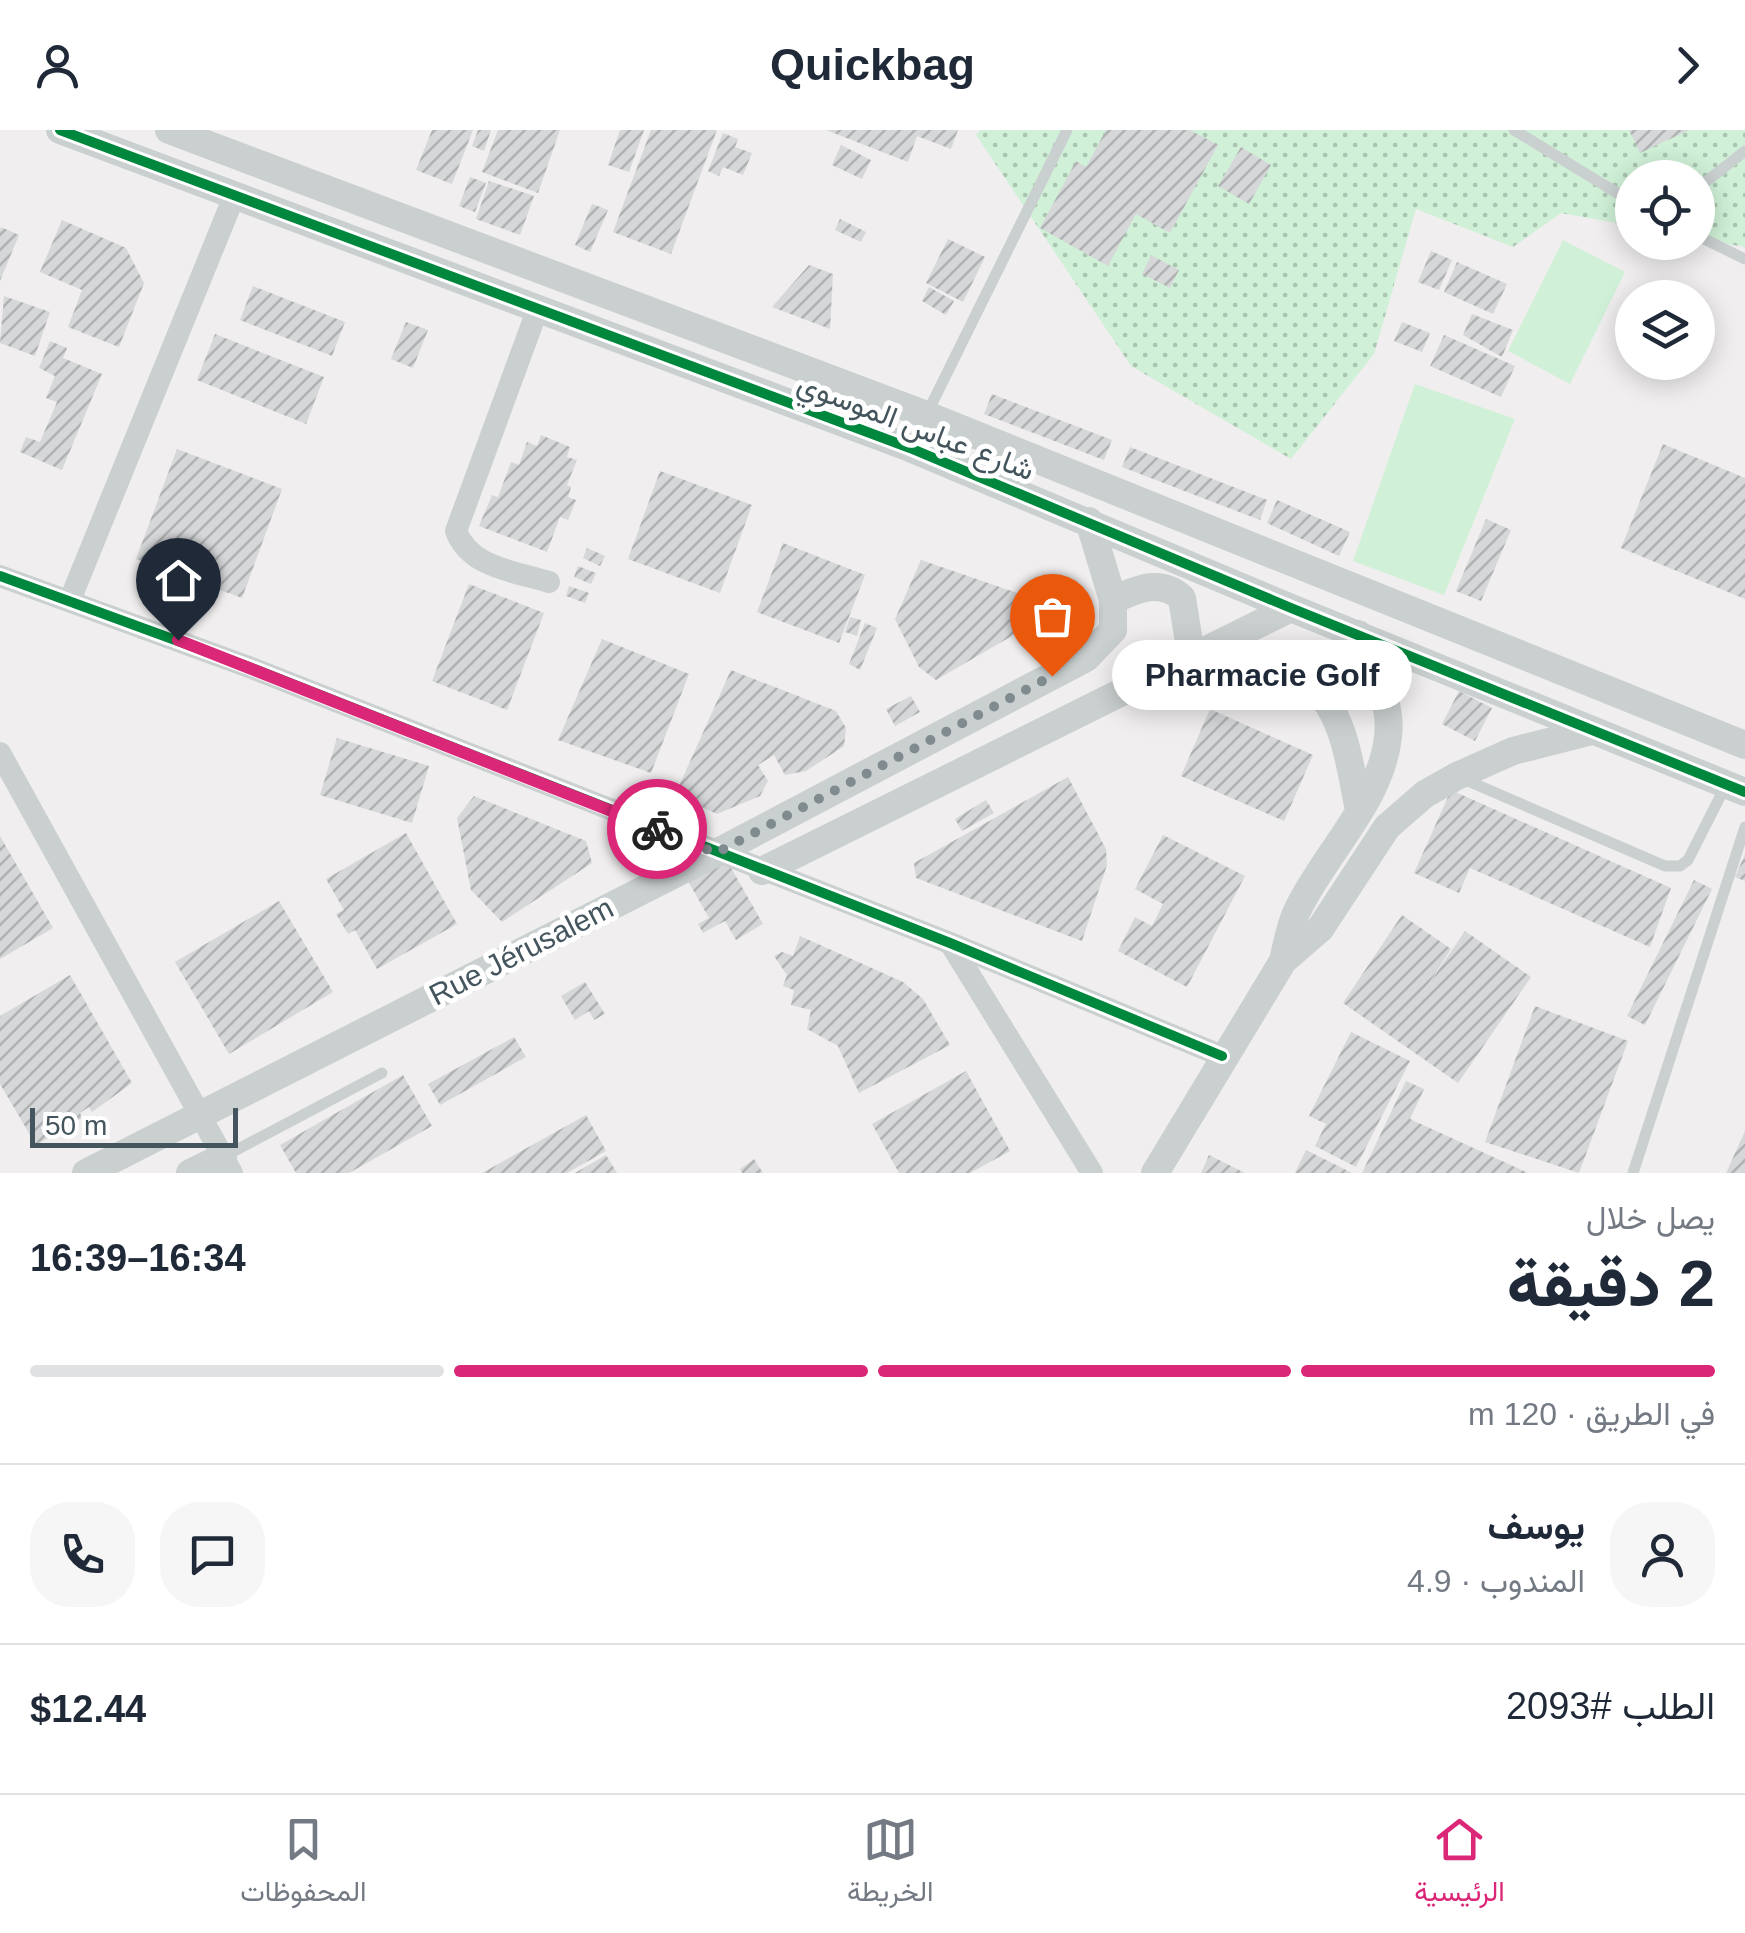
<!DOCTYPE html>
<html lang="ar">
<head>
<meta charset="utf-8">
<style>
	body { margin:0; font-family:Arial,Vazirmatn,sans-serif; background:#f6f6f7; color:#1f2937; direction:rtl; height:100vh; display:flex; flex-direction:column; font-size:38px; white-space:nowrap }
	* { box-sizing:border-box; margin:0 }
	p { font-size:32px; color:#747a83 }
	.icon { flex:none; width:55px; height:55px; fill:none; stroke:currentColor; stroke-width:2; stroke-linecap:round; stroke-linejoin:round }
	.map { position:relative; height:1043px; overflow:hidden; direction:ltr }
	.side { display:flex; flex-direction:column; background:#fff; flex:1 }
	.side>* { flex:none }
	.controls { position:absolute; left:1615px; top:30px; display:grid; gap:20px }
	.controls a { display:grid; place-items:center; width:100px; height:100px; border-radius:50%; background:#fff; box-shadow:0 5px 25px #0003; font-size:50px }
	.scale { position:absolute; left:30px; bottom:25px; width:208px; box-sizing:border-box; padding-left:10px; border:5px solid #44555d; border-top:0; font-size:28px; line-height:35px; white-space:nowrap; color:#44555d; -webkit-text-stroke:8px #fff; paint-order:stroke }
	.pin { position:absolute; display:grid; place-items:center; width:85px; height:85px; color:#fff; margin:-102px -42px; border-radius:50% 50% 50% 0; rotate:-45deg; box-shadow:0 0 10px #0007 }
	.pin .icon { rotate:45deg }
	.courier { position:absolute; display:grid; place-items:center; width:100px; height:100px; margin:-50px; border:8px solid #db2777; border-radius:50%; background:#fff; color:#222; box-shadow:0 2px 12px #0007 }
	.bubble { position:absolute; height:70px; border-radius:35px; background:#fff; box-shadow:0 5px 25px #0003; font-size:32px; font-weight:800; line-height:70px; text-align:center; direction:rtl }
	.overview em { font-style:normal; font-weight:800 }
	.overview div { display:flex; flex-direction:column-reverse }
	.overview { display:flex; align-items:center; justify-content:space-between; height:170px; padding:0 30px }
	h1 { font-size:65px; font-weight:800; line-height:75px }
	.bar { display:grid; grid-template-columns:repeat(4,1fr); gap:15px 10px; align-content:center; height:120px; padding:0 30px }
	.bar i { height:12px; border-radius:8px; background:#e0e1e3 }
	.bar .on { background:#db2777 }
	.bar p { grid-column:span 4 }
	.line { display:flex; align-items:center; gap:25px; padding:0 30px; border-top:2px solid #e0e1e3 }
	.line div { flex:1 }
	.round { display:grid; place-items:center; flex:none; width:105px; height:105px; border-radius:40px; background:#f6f6f7 }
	header { display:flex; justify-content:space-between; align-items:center; height:130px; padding:0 30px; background:#fff; font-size:45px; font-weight:800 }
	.tabs { display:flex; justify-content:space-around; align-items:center; height:140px; border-top:2px solid #e0e1e3; background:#fff; font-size:28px; color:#747a83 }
	.tabs a { display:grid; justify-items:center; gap:5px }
	.tabs .on { color:#db2777 }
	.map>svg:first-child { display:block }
	.grass { fill:url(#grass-dots) }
	.park { fill:#d0f1d7 }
	.building { fill:url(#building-hatch) }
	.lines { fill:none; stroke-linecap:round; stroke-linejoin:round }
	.service { stroke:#cacfd0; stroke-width:11 }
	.minor { stroke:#cacfd0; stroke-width:22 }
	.tertiary { stroke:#cacfd0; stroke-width:28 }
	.cycleway-casing { stroke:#fff; stroke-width:16 }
	.cycleway { stroke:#00873e; stroke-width:10 }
	.done { stroke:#808b90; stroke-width:10; stroke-dasharray:0 18 }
	.route { stroke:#db2777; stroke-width:12 }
	.labels { text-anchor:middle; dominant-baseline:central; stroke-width:10; stroke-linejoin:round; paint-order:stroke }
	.street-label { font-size:30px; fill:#44555d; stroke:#fff }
</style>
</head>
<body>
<header><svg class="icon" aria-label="forward" viewBox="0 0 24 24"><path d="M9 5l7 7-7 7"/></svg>Quickbag<svg class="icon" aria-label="person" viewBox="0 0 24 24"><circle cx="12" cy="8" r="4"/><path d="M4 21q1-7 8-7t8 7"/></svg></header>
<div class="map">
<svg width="1745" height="1043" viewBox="0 0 1745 1043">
	<defs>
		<pattern id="grass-dots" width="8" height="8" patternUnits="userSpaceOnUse" patternTransform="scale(2.5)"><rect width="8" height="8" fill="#d0f1d7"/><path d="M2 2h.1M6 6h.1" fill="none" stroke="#aac6b2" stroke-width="1.8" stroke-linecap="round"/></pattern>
		<pattern id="building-hatch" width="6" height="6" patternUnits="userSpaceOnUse" patternTransform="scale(2.5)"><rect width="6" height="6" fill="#d6d7d9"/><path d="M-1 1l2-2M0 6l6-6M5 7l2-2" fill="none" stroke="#afb1b3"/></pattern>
	</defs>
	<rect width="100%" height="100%" fill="#f0eeef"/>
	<!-- grass -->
	<path class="grass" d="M980,0h765v117l-47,-8v-61h-66v48l-71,-13 -48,34 -97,-38 -42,145 -83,105 -160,-93 -155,-231z"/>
	<!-- park -->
	<path class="park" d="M1563,110l62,32 -55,112 -62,-33z
		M1415,254l100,35 -71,176 -91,-34z"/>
	<!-- building -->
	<path class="building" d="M432,0h41l-21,54 -36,-14z
		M478,0h13l-7,21 -12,-5z
		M498,0h62l-22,63 -56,-21z
		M620,0h24l-15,42 -21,-7z
		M651,0h66l-46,124 -58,-22z
		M826,0h132l-7,19 -34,-13 -9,26z
		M1106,0h84l28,15 -48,88 -34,-19 -28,52 -68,-38 36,-67 10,6z
		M1629,0h60l-49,23z
		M723,3l15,6 -3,8 17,6 -9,22 -20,-8 -4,9 -11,-5z
		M841,15l30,15 -9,19 -30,-14z
		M1241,17l30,18 -22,39 -31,-18z
		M470,47l16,6 -11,29 -16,-6z
		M489,51l45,15 -14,39 -44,-16z
		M592,74l16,6 -18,42 -15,-7z
		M840,89l26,13 -5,10 -26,-12z
		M62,90l64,28 18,35 -25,64 -51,-20 14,-37 -42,-18z
		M1,97l18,8 -19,46v-51z
		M948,109l37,18 -22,45 -37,-19z
		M1431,121l21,9 -13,30 -21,-8z
		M1151,125l28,15 -9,18 -28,-14z
		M1457,132l50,22 -14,30 -49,-22z
		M809,135l24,9 -3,55 -58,-22z
		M253,156l92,36 -13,34 -92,-36z
		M929,157l25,14 -8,14 -24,-14z
		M4,166l46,16 -15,44 -35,-13z
		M1472,184l41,16 -11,27 -39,-22z
		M406,192l22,8 -15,38 -22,-9z
		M1402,192l28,11 -8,19 -28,-11z
		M215,204l109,43 -18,47 -109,-44z
		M1444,205l71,31 -14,31 -71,-31z
		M50,211l17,7 -4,10 39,16 -40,96 -42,-18 6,-15 14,5 17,-40 -11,-4 9,-22 -16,-8z
		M992,264l120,46 -8,20 -120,-46z
		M541,305l29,12 -3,10 10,3 -10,25 4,2 -3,10 8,3 -8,20 -8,-3 -13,35 -68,-26 13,-31 6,2 13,-35 8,3 8,-23 10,4z
		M1663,314l82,34v121l-124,-51z
		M1130,317l137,53 -7,20 -138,-53z
		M177,319l105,40 -40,109 -106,-39z
		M660,341l92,34 -32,88 -92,-34z
		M1277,370l73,32 -11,24 -72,-33z
		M1486,389l25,11 -30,71 -25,-10z
		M783,413l82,32 -26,68 -82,-31z
		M587,418l18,8 -5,10 -17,-8z
		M921,430l108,37 5,14 -5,15 -93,54 -17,-13 -24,-48z
		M578,436l18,7 -5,11 -17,-7z
		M469,454l75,29 -37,97 -75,-29z
		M569,456l20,7 -4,10 -19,-7z
		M850,487l11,3 -4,16 -12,-4z
		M865,493l12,5 -17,42 -11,-6z
		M602,509l87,35 -38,99 -93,-33z
		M731,540l105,41 10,17 -2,18 -38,25 -21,4 -11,-20 -16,10 10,16 -8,15 -43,18 -42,-19z
		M1459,561l33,17 -17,33 -33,-17z
		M911,566l9,16 -25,14 -9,-17z
		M1210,579l103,46 -29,66 -103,-45z
		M337,608l92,28 -17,57 -92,-28z
		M1068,647l38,72 1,16 -25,76 -166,-63 -2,-15z
		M1451,660l220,98 -21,59 -180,-79 -11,25 -45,-20z
		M474,666l112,45 6,22 -90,59 -31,-32 -14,-72z
		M986,670l8,13 -32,18 -7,-12z
		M406,703l51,91 -80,45 -22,-39 -7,4 -12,-20 8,-4 -18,-31z
		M1163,705l82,41 -58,111 -69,-36 17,-34 17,9 11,-22 -28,-15z
		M0,706l53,92 -53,31z
		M1745,724v27l-10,-4z
		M726,729l37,65 -27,16 -11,-19 -22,12 -5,-9 11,-6 -21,-37z
		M1694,750l18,9 -67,136 -18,-9z
		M279,771l54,91 -104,62 -54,-92z
		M1402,785l49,34 -29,45 43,-63 66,46 -73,106 -115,-80z
		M800,806l103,46 20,17 27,46 -91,48 -21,-47 -31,-17 4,-19 -20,-5 3,-15 -11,-4 4,-11 -13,-19 8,-4 11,4z
		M70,845l62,108 -40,29 -3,-5 -9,6 2,5 -46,27 -36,-61v-68z
		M585,852l20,32 -11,6 -5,-9 -14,9 -14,-24z
		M1535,876l93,35 -49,132 -94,-31z
		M1351,902l59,29 -54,106 -41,-21 11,-22 -17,-8z
		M514,907l12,20 -86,48 -12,-21z
		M966,941l44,80 -40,22h-71l-27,-49z
		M403,945l29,51 -83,47h-53l-16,-28z
		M1406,951l18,8 -14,30 118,54h-166z
		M586,985l20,36 -39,22h-85z
		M1745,1001v42h-19z
		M1306,1020l46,23h-57z
		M606,1025l11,18h-42z
		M1209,1025l36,18h-44z
		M754,1029l9,14h-21l-2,-4z"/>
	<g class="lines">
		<!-- service -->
		<path class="service" d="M1514,0l118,72
			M1698,58l47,-37
			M1698,106l47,23
			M910,318l157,-318
			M1461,648l204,88h15l8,-6 38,-75
			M223,1027l159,-84
			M1633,1043l112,-346"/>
		<!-- minor -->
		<path class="minor" d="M538,178l-82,223c14,37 58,40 93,51
			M0,446l249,91 701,276 272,113
			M70,470l165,-406
			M0,623l232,420
			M950,813l142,230"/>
		<!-- tertiary -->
		<path class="tertiary" d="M60,0l850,318 381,160 454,184
			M169,0l755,284 821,331
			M1113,470c25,-11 47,-22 69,-2l9,57c21,14 38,5 60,8 90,10 93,74 108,147
			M762,741l529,-263
			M1283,831c4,-17 7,-37 15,-52 27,-56 83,-108 90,-172 5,-35 -17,-72 -30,-103
			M86,1043l630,-320 370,-195 27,-28v-30l-24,-79
			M190,1043l33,-16
			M1155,1043l128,-212 37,-32 67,-102 38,-33 32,-18 56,-25 79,-20"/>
		<defs>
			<path id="cycleway" d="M60,0l850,318 381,160 454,184
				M0,446l249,91 701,276 272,113"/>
		</defs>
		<!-- cycleway casing -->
		<use href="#cycleway" class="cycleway-casing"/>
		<!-- cycleway -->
		<use href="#cycleway" class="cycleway"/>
	</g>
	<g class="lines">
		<!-- done -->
		<path class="done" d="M657,699l59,24 336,-177"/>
		<!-- route -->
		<path class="route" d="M178,510l479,189"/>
	</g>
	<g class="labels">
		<!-- street labels -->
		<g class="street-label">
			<text transform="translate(916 296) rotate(21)">شارع عباس الموسوي</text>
			<text transform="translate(521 821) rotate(-27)">Rue Jérusalem</text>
		</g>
	</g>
</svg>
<div class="controls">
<a><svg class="icon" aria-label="locate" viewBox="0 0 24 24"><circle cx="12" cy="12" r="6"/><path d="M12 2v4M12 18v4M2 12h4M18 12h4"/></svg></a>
<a><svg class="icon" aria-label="layers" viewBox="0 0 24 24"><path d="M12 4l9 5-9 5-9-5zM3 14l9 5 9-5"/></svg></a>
</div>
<div class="scale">50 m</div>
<div class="pin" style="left:1052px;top:546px;background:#ea580c"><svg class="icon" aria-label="bag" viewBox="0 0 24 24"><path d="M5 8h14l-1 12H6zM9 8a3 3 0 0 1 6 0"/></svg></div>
<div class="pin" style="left:178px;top:510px;background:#1f2937"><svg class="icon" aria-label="home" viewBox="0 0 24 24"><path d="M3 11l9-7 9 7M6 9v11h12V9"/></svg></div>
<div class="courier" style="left:657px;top:699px"><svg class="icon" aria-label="bike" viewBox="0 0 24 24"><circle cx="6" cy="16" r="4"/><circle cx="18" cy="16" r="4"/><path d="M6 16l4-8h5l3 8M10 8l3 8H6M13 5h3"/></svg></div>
<div class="bubble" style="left:1112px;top:510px;width:300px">Pharmacie Golf</div>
</div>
<section class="side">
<div class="overview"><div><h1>2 دقيقة</h1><p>يصل خلال</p></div><em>16:34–16:39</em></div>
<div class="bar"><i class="on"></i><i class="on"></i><i class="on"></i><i></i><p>في الطريق · 120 m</p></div>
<div class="line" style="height:180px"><a class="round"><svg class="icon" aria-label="person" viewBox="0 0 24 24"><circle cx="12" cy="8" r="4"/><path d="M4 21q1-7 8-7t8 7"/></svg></a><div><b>يوسف</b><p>المندوب · 4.9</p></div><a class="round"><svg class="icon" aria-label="chat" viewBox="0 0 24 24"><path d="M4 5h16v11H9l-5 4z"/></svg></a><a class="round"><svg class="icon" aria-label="phone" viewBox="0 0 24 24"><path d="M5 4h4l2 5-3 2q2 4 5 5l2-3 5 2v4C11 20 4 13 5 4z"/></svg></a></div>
<div class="line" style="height:130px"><div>الطلب #2093</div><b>$12.44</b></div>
</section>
<nav class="tabs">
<a class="on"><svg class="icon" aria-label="home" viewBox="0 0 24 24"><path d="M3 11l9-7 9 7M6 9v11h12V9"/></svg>الرئيسية</a>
<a><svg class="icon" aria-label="map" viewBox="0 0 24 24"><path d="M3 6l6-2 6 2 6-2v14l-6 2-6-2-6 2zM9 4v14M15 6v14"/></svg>الخريطة</a>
<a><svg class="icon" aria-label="saved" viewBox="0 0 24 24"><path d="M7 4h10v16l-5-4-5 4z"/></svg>المحفوظات</a>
</nav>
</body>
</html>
